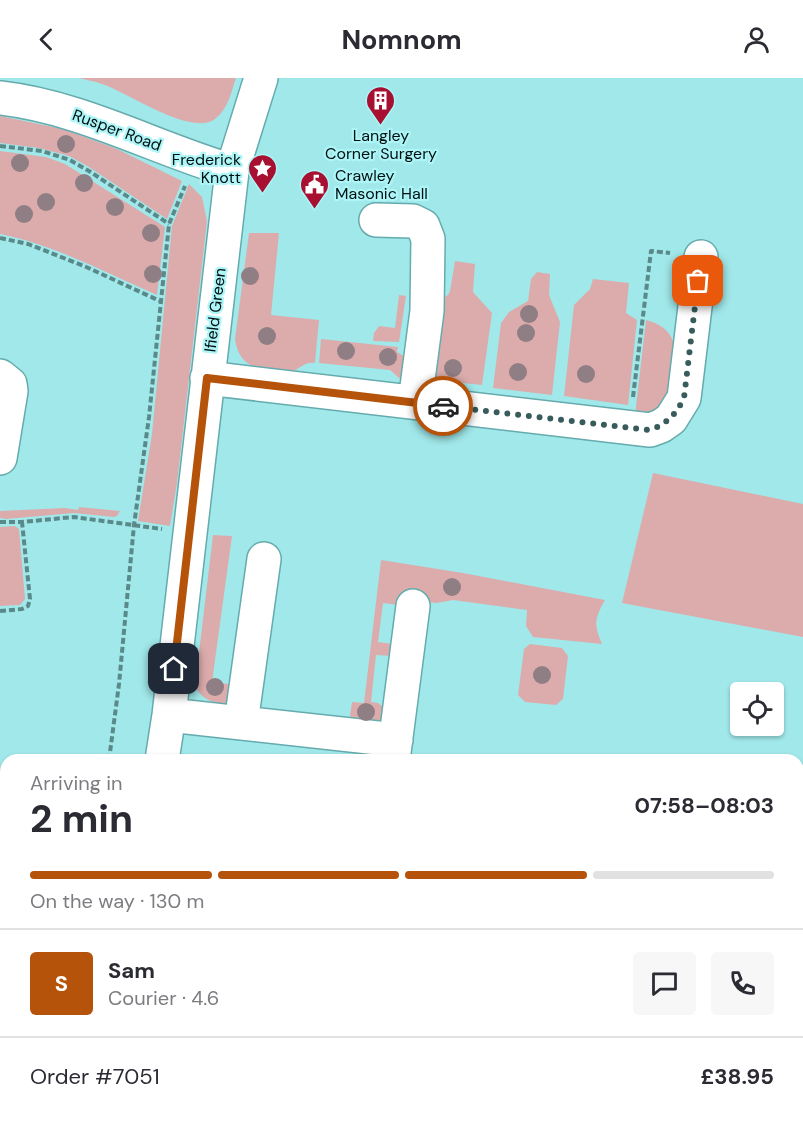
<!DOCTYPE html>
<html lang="en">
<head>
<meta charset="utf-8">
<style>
	body { margin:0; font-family:"DM Sans",sans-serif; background:#f7f7f7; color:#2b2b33; height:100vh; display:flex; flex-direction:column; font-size:22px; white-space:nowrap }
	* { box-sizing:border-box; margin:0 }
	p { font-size:20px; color:#7c7c81 }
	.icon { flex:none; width:33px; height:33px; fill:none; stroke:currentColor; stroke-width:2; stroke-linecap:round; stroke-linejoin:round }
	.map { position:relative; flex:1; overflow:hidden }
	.drawer { position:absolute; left:0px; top:676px; width:804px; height:374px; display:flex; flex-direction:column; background:#fff; border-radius:18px 18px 0 0; box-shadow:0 2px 4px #0004 }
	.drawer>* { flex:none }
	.fabs { position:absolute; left:730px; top:604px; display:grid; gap:12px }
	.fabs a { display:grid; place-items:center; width:54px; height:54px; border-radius:6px; background:#fff; box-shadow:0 2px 4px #0004; font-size:30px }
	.pin { position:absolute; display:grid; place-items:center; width:51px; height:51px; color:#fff; margin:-26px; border-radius:12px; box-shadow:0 3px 9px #0006 }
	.courier { position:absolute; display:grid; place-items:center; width:60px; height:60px; margin:-30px; border:4px solid #b45309; border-radius:50%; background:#fff; color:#222; box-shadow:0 2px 8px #0007 }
	.headline em { font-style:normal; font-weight:700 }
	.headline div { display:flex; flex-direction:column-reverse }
	.headline { display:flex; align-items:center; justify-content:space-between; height:102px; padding:0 30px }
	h1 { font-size:39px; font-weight:700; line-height:45px }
	.bar { display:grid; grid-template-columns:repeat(4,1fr); gap:9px 6px; align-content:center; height:72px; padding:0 30px }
	.bar i { height:8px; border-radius:4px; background:#e1e1e2 }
	.bar .current { background:#b45309 }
	.bar p { grid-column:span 4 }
	.line { display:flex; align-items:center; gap:15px; padding:0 30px; border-top:2px solid #e1e1e2 }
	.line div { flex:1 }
	.round { display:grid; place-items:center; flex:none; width:63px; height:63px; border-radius:6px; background:#f7f7f7 }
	header { display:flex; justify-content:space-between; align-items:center; height:78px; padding:0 30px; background:#fff; font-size:27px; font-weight:700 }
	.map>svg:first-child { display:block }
	.green { fill:#dcacac }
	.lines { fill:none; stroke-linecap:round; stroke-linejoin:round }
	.minor-casing { stroke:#65abad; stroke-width:36 }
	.path { stroke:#5a898a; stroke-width:4; stroke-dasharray:6 3; stroke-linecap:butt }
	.minor { stroke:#fff; stroke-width:33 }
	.tree { fill:#907e85 }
	.done { stroke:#385c5c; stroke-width:6; stroke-dasharray:0 10.8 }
	.route { stroke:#b45309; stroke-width:8 }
	.labels { text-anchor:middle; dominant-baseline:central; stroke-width:4.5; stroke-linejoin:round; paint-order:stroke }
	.street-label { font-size:16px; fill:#001010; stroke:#aef5f7 }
	.poi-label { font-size:16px; fill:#001010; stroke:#aef5f7 }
</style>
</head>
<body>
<header><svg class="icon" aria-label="back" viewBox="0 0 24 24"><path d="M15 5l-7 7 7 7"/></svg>Nomnom<svg class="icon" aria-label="person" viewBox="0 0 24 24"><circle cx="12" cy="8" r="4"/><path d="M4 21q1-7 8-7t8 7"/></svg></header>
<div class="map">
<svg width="803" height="1049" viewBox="0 0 803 1049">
	<rect width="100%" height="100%" fill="#a1e8ea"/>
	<!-- green -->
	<path class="green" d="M79,0h157c-5,15 -8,31 -21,41 -24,18 -88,-27 -113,-35 -8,-3 -16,-4 -23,-6z
		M0,38l63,13 54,20 65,32 -15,38 -78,-52 -20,-11 -30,-8 -39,-5z
		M0,73l46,6 19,7 100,63 -8,68c-51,-22 -102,-50 -157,-61z
		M189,106l13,13 5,24 -30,262 -7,43 -32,-5 14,-87 20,-208z
		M249,155h30l-8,82 48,5 -4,43c-11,-2 -17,8 -26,9 -6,0 -13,-2 -19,-2 -20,-2 -32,-9 -35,-31z
		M455,183l20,3 -2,28 19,21 -10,72 -57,-6 9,-76 14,-8 2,-4z
		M537,194l13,2 -1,21 11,27 -8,73 -59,-7 8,-65 8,-11 19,-11 3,-22z
		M593,201l36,4 -3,30 11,7 -9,85 -64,-9 10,-91 16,-16z
		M399,217l7,1 -7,46 -26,-1 1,-8 5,-7 16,2z
		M646,242c43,11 27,48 22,80l-17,14 -16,1z
		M321,261l77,8 -1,5 16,10 -6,23 -17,-15 -71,-7z
		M653,395l150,31v133l-181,-34z
		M79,429l41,4 -3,5 -3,1 -40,-4 -68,6 -6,-1v-7l65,-3 13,2z
		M15,448l4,3 6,70 -5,6 -20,1v-79z
		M213,457l19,1 -20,146 25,3 -2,21c-16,-2 -33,-4 -40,-20z
		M381,482l82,13 142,27c-11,19 -11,25 -3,44l-69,-7 -7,-11 1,-16 -74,-10 -16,3 -36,-4 -2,6 -16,-2 -5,39 15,2 -1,12 -16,-1 -5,47 7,1 7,5 1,9 -6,6 -28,-3 -2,-5 2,-13 12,1z
		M530,566l32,4 6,8 -5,43 -7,6 -31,-3 -7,-7 6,-46z"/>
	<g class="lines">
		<defs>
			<path id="minor" d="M0,20c81,9 154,50 232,73
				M376,142l37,1 10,5 5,13 -1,72 -12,91
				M0,298l10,8 1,7 -11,67
				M207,300l443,52 11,-4 10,-7 13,-21 17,-141
				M169,637l227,25
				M241,645l23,-164
				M162,682l7,-45 63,-544 29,-93
				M393,682l20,-154
				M798,980l5,-1
				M185,1044l1,5
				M386,1049l32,-5"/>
		</defs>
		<!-- minor casing -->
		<use href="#minor" class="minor-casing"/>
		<!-- path -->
		<path class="path" d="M0,68l42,5 28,9 19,11 80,53
			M0,160l28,6 56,22 76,35
			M633,319l18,-146 19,2
			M0,444h22l52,-5 88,12
			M0,533l22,-2 6,-3 2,-7 -8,-77
			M109,682l10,-76 15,-159 15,-108 20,-193 16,-38
			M788,682l5,-3
			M0,770l6,1
			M798,787l5,5
			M0,858h6
			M798,897l5,-1
			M214,1046l11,-2
			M498,1049l6,-5"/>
		<!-- minor -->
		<use href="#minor" class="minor"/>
	</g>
	<!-- trees -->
	<g class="tree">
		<circle cx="66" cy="66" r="9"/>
		<circle cx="20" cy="85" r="9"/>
		<circle cx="84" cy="105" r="9"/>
		<circle cx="46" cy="124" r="9"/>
		<circle cx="115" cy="129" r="9"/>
		<circle cx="24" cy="136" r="9"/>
		<circle cx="151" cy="155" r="9"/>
		<circle cx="153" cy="196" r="9"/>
		<circle cx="250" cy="198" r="9"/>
		<circle cx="529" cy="236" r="9"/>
		<circle cx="526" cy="255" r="9"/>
		<circle cx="267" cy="258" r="9"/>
		<circle cx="346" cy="273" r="9"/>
		<circle cx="388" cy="279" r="9"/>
		<circle cx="453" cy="290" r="9"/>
		<circle cx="518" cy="294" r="9"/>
		<circle cx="586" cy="296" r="9"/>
		<circle cx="452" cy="509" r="9"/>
		<circle cx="542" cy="597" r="9"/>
		<circle cx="215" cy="609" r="9"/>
		<circle cx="366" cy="634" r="9"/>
	</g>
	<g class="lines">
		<!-- done -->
		<path class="done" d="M443,328l207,24c17,-6 26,-16 34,-32l14,-117"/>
		<!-- route -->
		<path class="route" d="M174,591l33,-291 236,28"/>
	</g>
	<!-- icons -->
	<defs>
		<symbol id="building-pin" viewBox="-11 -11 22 30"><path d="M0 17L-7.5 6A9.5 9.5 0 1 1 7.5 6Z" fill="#a81032" stroke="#aef5f7"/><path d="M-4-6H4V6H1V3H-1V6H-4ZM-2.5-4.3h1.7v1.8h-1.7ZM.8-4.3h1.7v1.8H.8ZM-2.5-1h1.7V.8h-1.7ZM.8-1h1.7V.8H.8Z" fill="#fff"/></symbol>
		<symbol id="sight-pin" viewBox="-11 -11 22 30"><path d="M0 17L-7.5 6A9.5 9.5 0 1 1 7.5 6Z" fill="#a81032" stroke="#aef5f7"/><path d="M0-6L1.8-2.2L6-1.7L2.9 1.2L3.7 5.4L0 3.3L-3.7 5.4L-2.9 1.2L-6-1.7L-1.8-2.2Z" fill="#fff"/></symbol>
		<symbol id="civic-pin" viewBox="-11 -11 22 30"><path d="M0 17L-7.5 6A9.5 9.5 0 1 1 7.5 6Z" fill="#a81032" stroke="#aef5f7"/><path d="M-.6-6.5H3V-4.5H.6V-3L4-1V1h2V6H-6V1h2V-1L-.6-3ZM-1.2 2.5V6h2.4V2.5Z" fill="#fff"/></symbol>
	</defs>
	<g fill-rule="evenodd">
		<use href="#building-pin" x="364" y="6" width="33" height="45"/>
		<use href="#sight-pin" x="246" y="74" width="33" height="45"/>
		<use href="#civic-pin" x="298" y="90" width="33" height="45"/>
	</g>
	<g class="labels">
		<!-- street labels -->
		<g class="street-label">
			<text transform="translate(117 52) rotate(20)">Rusper Road</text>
			<text transform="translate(215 232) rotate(-83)">Ifield Green</text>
		</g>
		<!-- poi labels -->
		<g class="poi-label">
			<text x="381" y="57">Langley<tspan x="381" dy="18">Corner Surgery</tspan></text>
			<text x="241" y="81" text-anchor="end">Frederick<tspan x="241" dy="18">Knott</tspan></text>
			<text x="335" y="97" text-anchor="start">Crawley<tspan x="335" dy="18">Masonic Hall</tspan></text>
		</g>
	</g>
</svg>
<div class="fabs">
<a><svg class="icon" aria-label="locate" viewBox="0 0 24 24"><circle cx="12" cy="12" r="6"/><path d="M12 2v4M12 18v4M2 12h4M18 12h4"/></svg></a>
</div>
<div class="pin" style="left:698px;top:203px;background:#ea580c"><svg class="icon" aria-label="bag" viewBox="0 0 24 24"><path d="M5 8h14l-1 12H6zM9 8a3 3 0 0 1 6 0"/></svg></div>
<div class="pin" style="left:174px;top:591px;background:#1f2937"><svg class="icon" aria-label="home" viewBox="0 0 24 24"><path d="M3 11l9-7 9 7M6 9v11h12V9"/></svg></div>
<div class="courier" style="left:443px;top:328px"><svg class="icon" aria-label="car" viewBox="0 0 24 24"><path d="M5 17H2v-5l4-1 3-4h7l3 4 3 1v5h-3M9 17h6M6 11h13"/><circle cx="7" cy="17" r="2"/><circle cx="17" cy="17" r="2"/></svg></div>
<section class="drawer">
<div class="headline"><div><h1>2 min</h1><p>Arriving in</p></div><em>07:58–08:03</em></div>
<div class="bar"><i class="current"></i><i class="current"></i><i class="current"></i><i></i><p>On the way · 130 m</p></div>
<div class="line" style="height:108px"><b class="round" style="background:#b45309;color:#fff">S</b><div><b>Sam</b><p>Courier · 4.6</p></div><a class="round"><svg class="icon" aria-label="chat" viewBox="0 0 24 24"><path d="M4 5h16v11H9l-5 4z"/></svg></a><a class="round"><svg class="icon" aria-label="phone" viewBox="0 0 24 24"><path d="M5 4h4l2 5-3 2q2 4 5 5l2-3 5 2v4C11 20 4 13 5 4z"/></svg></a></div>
<div class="line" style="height:78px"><div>Order #7051</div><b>£38.95</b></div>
</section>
</div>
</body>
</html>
